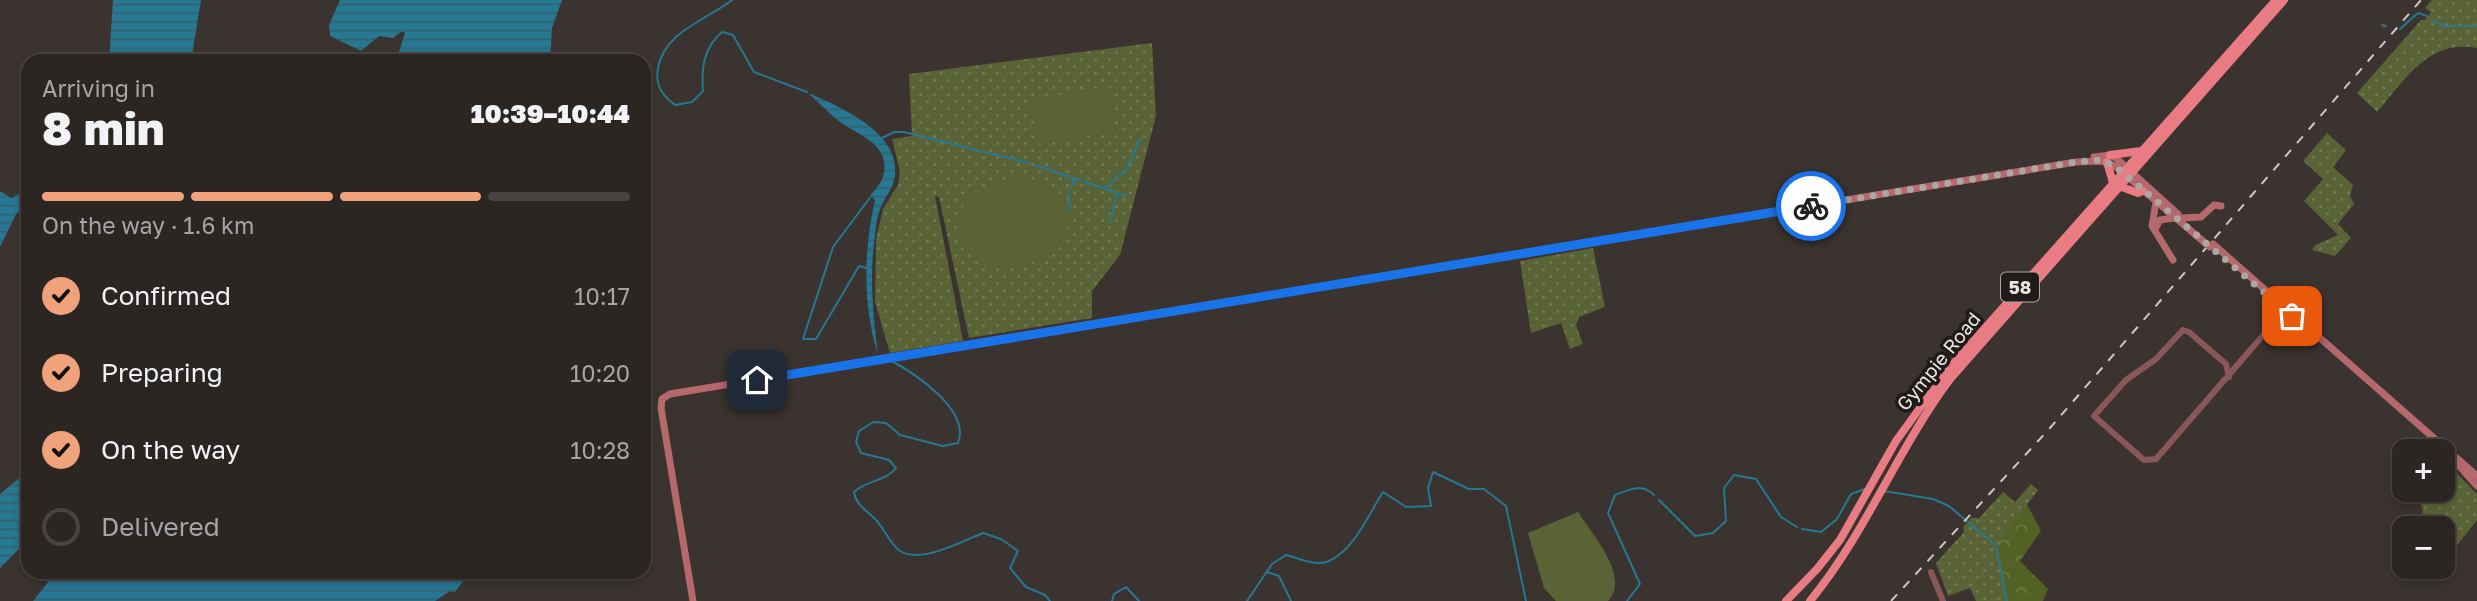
<!DOCTYPE html>
<html lang="en">
<head>
<meta charset="utf-8">
<style>
	body { margin:0; font-family:"Golos Text",sans-serif; background:#383230; color:#f1f3f6; height:100vh; display:flex; flex-direction:column; font-size:26px; white-space:nowrap }
	* { box-sizing:border-box; margin:0 }
	p { font-size:23px; color:#a6a5a6 }
	.icon { flex:none; width:38px; height:38px; fill:none; stroke:currentColor; stroke-width:2; stroke-linecap:round; stroke-linejoin:round }
	.map { position:relative; flex:1; overflow:hidden }
	.panel { position:absolute; left:21px; top:54px; width:630px; height:525px; display:flex; flex-direction:column; background:#2c2623; border-radius:21px; box-shadow:0 4px 10px #0003,0 0 0 2px #484341 }
	.panel>* { flex:none }
	.buttons { position:absolute; left:2392px; top:439px; display:grid; gap:14px }
	.buttons a { display:grid; place-items:center; width:63px; height:63px; border-radius:14px; background:#2c2623; box-shadow:0 4px 10px #0003,0 0 0 2px #484341; font-size:35px }
	.pin { position:absolute; display:grid; place-items:center; width:60px; height:60px; color:#fff; margin:-30px; border-radius:14px; box-shadow:0 4px 10px #0006 }
	.courier { position:absolute; display:grid; place-items:center; width:70px; height:70px; margin:-35px; border:5px solid #1a73e8; border-radius:50%; background:#fff; color:#222; box-shadow:0 2px 9px #0007 }
	.summary em { font-style:normal; font-weight:800 }
	.summary div { display:flex; flex-direction:column-reverse }
	.summary { display:flex; align-items:center; justify-content:space-between; height:119px; padding:0 21px }
	h1 { font-size:46px; font-weight:800; line-height:52px }
	.bar { display:grid; grid-template-columns:repeat(4,1fr); gap:10px 7px; align-content:center; height:84px; padding:0 21px }
	.bar i { height:9px; border-radius:5px; background:#484341 }
	.bar .on { background:#f0a27a }
	.bar p { grid-column:span 4 }
	ol { padding:0 21px; list-style:none }
	li { display:flex; align-items:center; gap:21px; height:77px }
	li p { margin-inline-start:auto }
	li .icon { padding:7px; border-radius:50%; background:#f0a27a; color:#111; stroke-width:4 }
	li:last-child { color:#a6a5a6 }
	li i { width:38px; height:38px; border:4px solid #484341; border-radius:50% }
	.map>svg:first-child { display:block }
	.forest { fill:url(#forest-crowns) }
	.park { fill:url(#park-dots) }
	.pitch { fill:#596336 }
	.water { fill:url(#water-rules) }
	.lines { fill:none; stroke-linecap:round; stroke-linejoin:round }
	.stream { stroke:#267893; stroke-width:2 }
	.tertiary { stroke:#895759; stroke-width:6 }
	.secondary { stroke:#b6696d; stroke-width:7 }
	.trunk { stroke:#e97b83; stroke-width:8 }
	.rail { stroke:#cdc8c5; stroke-width:2; stroke-dasharray:9 9; stroke-linecap:butt }
	.secondary-bridge { stroke:#b6696d; stroke-width:7 }
	.done { stroke:#aca7a3; stroke-width:7; stroke-dasharray:0 12.6 }
	.route { stroke:#1a73e8; stroke-width:9 }
	.labels { text-anchor:middle; dominant-baseline:central; stroke-width:7; stroke-linejoin:round; paint-order:stroke }
	.shield { fill:#1f1b19; stroke:#ada8a6; stroke-width:2 }
	.shield-label { font-size:18px; font-weight:bold; fill:#eae5e2 }
	.street-label { font-size:19px; fill:#eae5e2; stroke:#1f1b19 }
</style>
</head>
<body>
<div class="map">
<svg width="2477" height="601" viewBox="0 0 2477 601">
	<defs>
		<pattern id="forest-crowns" width="20" height="18" patternUnits="userSpaceOnUse" patternTransform="scale(1.75)"><rect width="20" height="18" fill="#546124"/><path d="M2 6a3 3 0 1 1 6 0M12 15a3 3 0 1 1 6 0" fill="none" stroke="#6d7844"/></pattern>
		<pattern id="park-dots" width="8" height="8" patternUnits="userSpaceOnUse" patternTransform="scale(1.75)"><rect width="8" height="8" fill="#596336"/><path d="M2 2h.1M6 6h.1" fill="none" stroke="#717953" stroke-width="1.8" stroke-linecap="round"/></pattern>
		<pattern id="water-rules" width="6" height="5" patternUnits="userSpaceOnUse" patternTransform="scale(1.75)"><rect width="6" height="5" fill="#267893"/><path d="M0 2.5h6" fill="none" stroke="#34616f"/></pattern>
	</defs>
	<rect width="100%" height="100%" fill="#3a332f"/>
	<!-- forest -->
	<path class="forest" d="M2024,499l17,32 -21,30 28,28 -5,12h-63l5,-8 -12,-65z"/>
	<!-- park -->
	<path class="park" d="M2432,0h45v48c-49,-9 -71,31 -100,64l-20,-19 64,-73h4l6,-8 -6,-4z
		M1152,43l4,73 -36,139 -28,36v27l-123,20 -30,-141 -4,-1 28,145 -73,12 -15,-51 1,-63 7,-30 15,-24 2,-14 -8,-32 20,-3 -3,-62z
		M2327,133l19,17 -13,17 20,18 -3,11 4,8 -16,20 13,14 -16,18 -23,-6 3,-5 23,-10 -34,-34 19,-22 -20,-18z
		M1593,248l12,59 -26,10 -3,8 7,19 -13,5 -9,-26 -30,10 -11,-72z
		M2443,459l34,35v26l-34,43v-35h-19l-2,-22 -14,-13 3,-3h32z
		M2031,484l7,6 -42,56 10,55h-30l-6,-13 -22,8 -12,-33 28,-31 -1,-5 8,-9h8l24,-26 12,10z"/>
	<!-- pitch -->
	<path class="pitch" d="M1109,87l7,44 -79,13 -7,-44z
		M1018,177c106,13 27,120 -40,83 -32,-17 -25,-55 4,-72 10,-6 24,-9 36,-11z
		M1578,512c14,22 53,65 30,89h-52l-12,-13 -16,-55z"/>
	<!-- water -->
	<path class="water" d="M113,0h88l-10,61h-82z
		M340,0h222l-10,28 -2,33h-154l9,-28 -3,-2 -9,7 -14,-2 -18,15 -31,-15 -1,-11z
		M808,93c33,14 97,41 86,88 -2,8 -9,16 -12,24 -5,9 -6,21 -7,31 -6,37 -2,81 3,118 -16,-48 -14,-106 -3,-154l-3,-3 -4,2c5,-8 12,-13 15,-22 9,-32 -23,-41 -43,-55 -11,-9 -22,-20 -32,-29z
		M28,189v15l-12,10 -16,33v-56l11,7z
		M28,471v69l-28,28v-74z
		M56,572h401l7,8 -9,12 -5,-1 -15,10h-402z"/>
	<g class="lines">
		<!-- stream -->
		<path class="stream" d="M732,0c-27,21 -67,31 -74,68 -3,18 4,27 17,37l17,-3 11,-11c-2,-23 1,-44 19,-59l11,3 21,37 53,20
			M2433,21l12,5h32
			M2382,25l4,1
			M2400,29l18,-16 9,3
			M882,138l12,-6h10l125,31
			M1036,165l81,28 -7,29
			M1071,187l4,-8
			M1105,188l21,-18 14,-31
			M1068,193l2,16
			M1117,193l9,3
			M869,199l-36,48 -30,92h13l43,-73 11,3
			M890,360c24,13 81,50 68,83l-15,3 -43,-11 -14,-12 -13,-1 -14,9 -3,11 5,11 28,7 7,8c-11,14 -29,12 -42,24 2,14 14,19 23,29 7,8 14,24 23,30 21,13 63,-10 83,-18l18,6 17,12 -8,17 16,19 19,8 5,6
			M1884,491l49,8 16,7 47,40 11,55
			M1659,500l36,36 18,-3 13,-12 -2,-33 10,-13 22,4 25,38 16,10
			M1802,529l19,3 16,-13 14,-25 14,-5
			M1267,572l12,4 12,25
			M1112,601l2,-7 12,-7 13,14
			M1247,601l25,-37 14,-9c12,3 31,12 43,6 25,-11 40,-47 54,-69l23,15 25,-1 -3,-18 5,-16 36,17h15l22,17 20,95
			M1627,601l13,-17 -32,-71 7,-18c15,-6 27,-12 39,0"/>
		<!-- tertiary -->
		<path class="tertiary" d="M2229,377l-3,-13 -37,-32 -6,-2 -27,29 -30,21 -32,36 50,44 12,-1 129,-149
			M1931,572l12,29"/>
		<!-- secondary -->
		<path class="secondary" d="M2094,157l16,-2 6,3 62,56
			M2156,202l-4,24 21,34
			M2183,218l18,-1 13,-12 7,1
			M2155,229l5,-9 14,-2
			M2213,244l264,232
			M2452,458l25,28
			M693,601l-32,-193 1,-9 8,-5 1406,-232 25,-1 14,5 82,70"/>
		<!-- trunk -->
		<path class="trunk" d="M2110,155l31,-4
			M2107,162l6,21
			M2119,186l19,7 5,-2
			M1786,601l31,-32 23,-29 56,-99 51,-70 329,-371
			M1810,601c56,-68 87,-151 140,-222l334,-379"/>
		<!-- rail -->
		<path class="rail" d="M1891,601l159,-173 371,-428"/>
		<!-- secondary-bridge -->
		<path class="secondary-bridge" d="M2197,236l13,11"/>
	</g>
	<g class="lines">
		<!-- done -->
		<path class="done" d="M1811,206l265,-44 25,-2 14,6 177,150"/>
		<!-- route -->
		<path class="route" d="M757,380l1054,-174"/>
	</g>
	<g class="labels">
		<!-- shield labels -->
		<rect class="shield" x="2001" y="272.5" width="38" height="29" rx="5"/>
		<g class="shield-label">
			<text x="2020" y="287">58</text>
		</g>
		<!-- street labels -->
		<g class="street-label">
			<text transform="translate(1938 361) rotate(-51)">Gympie Road</text>
		</g>
	</g>
</svg>
<div class="buttons">
<a>+</a>
<a>−</a>
</div>
<div class="pin" style="left:2292px;top:316px;background:#ea580c"><svg class="icon" aria-label="bag" viewBox="0 0 24 24"><path d="M5 8h14l-1 12H6zM9 8a3 3 0 0 1 6 0"/></svg></div>
<div class="pin" style="left:757px;top:380px;background:#1f2937"><svg class="icon" aria-label="home" viewBox="0 0 24 24"><path d="M3 11l9-7 9 7M6 9v11h12V9"/></svg></div>
<div class="courier" style="left:1811px;top:206px"><svg class="icon" aria-label="bike" viewBox="0 0 24 24"><circle cx="6" cy="16" r="4"/><circle cx="18" cy="16" r="4"/><path d="M6 16l4-8h5l3 8M10 8l3 8H6M13 5h3"/></svg></div>
<section class="panel">
<div class="summary"><div><h1>8 min</h1><p>Arriving in</p></div><em>10:39–10:44</em></div>
<div class="bar"><i class="on"></i><i class="on"></i><i class="on"></i><i></i><p>On the way · 1.6 km</p></div>
<ol>
<li><svg class="icon" aria-label="check" viewBox="0 0 24 24"><path d="M5 12l5 5 9-10"/></svg>Confirmed<p>10:17</p></li>
<li><svg class="icon" aria-label="check" viewBox="0 0 24 24"><path d="M5 12l5 5 9-10"/></svg>Preparing<p>10:20</p></li>
<li><svg class="icon" aria-label="check" viewBox="0 0 24 24"><path d="M5 12l5 5 9-10"/></svg>On the way<p>10:28</p></li>
<li><i></i>Delivered</li>
</ol>
</section>
</div>
</body>
</html>
